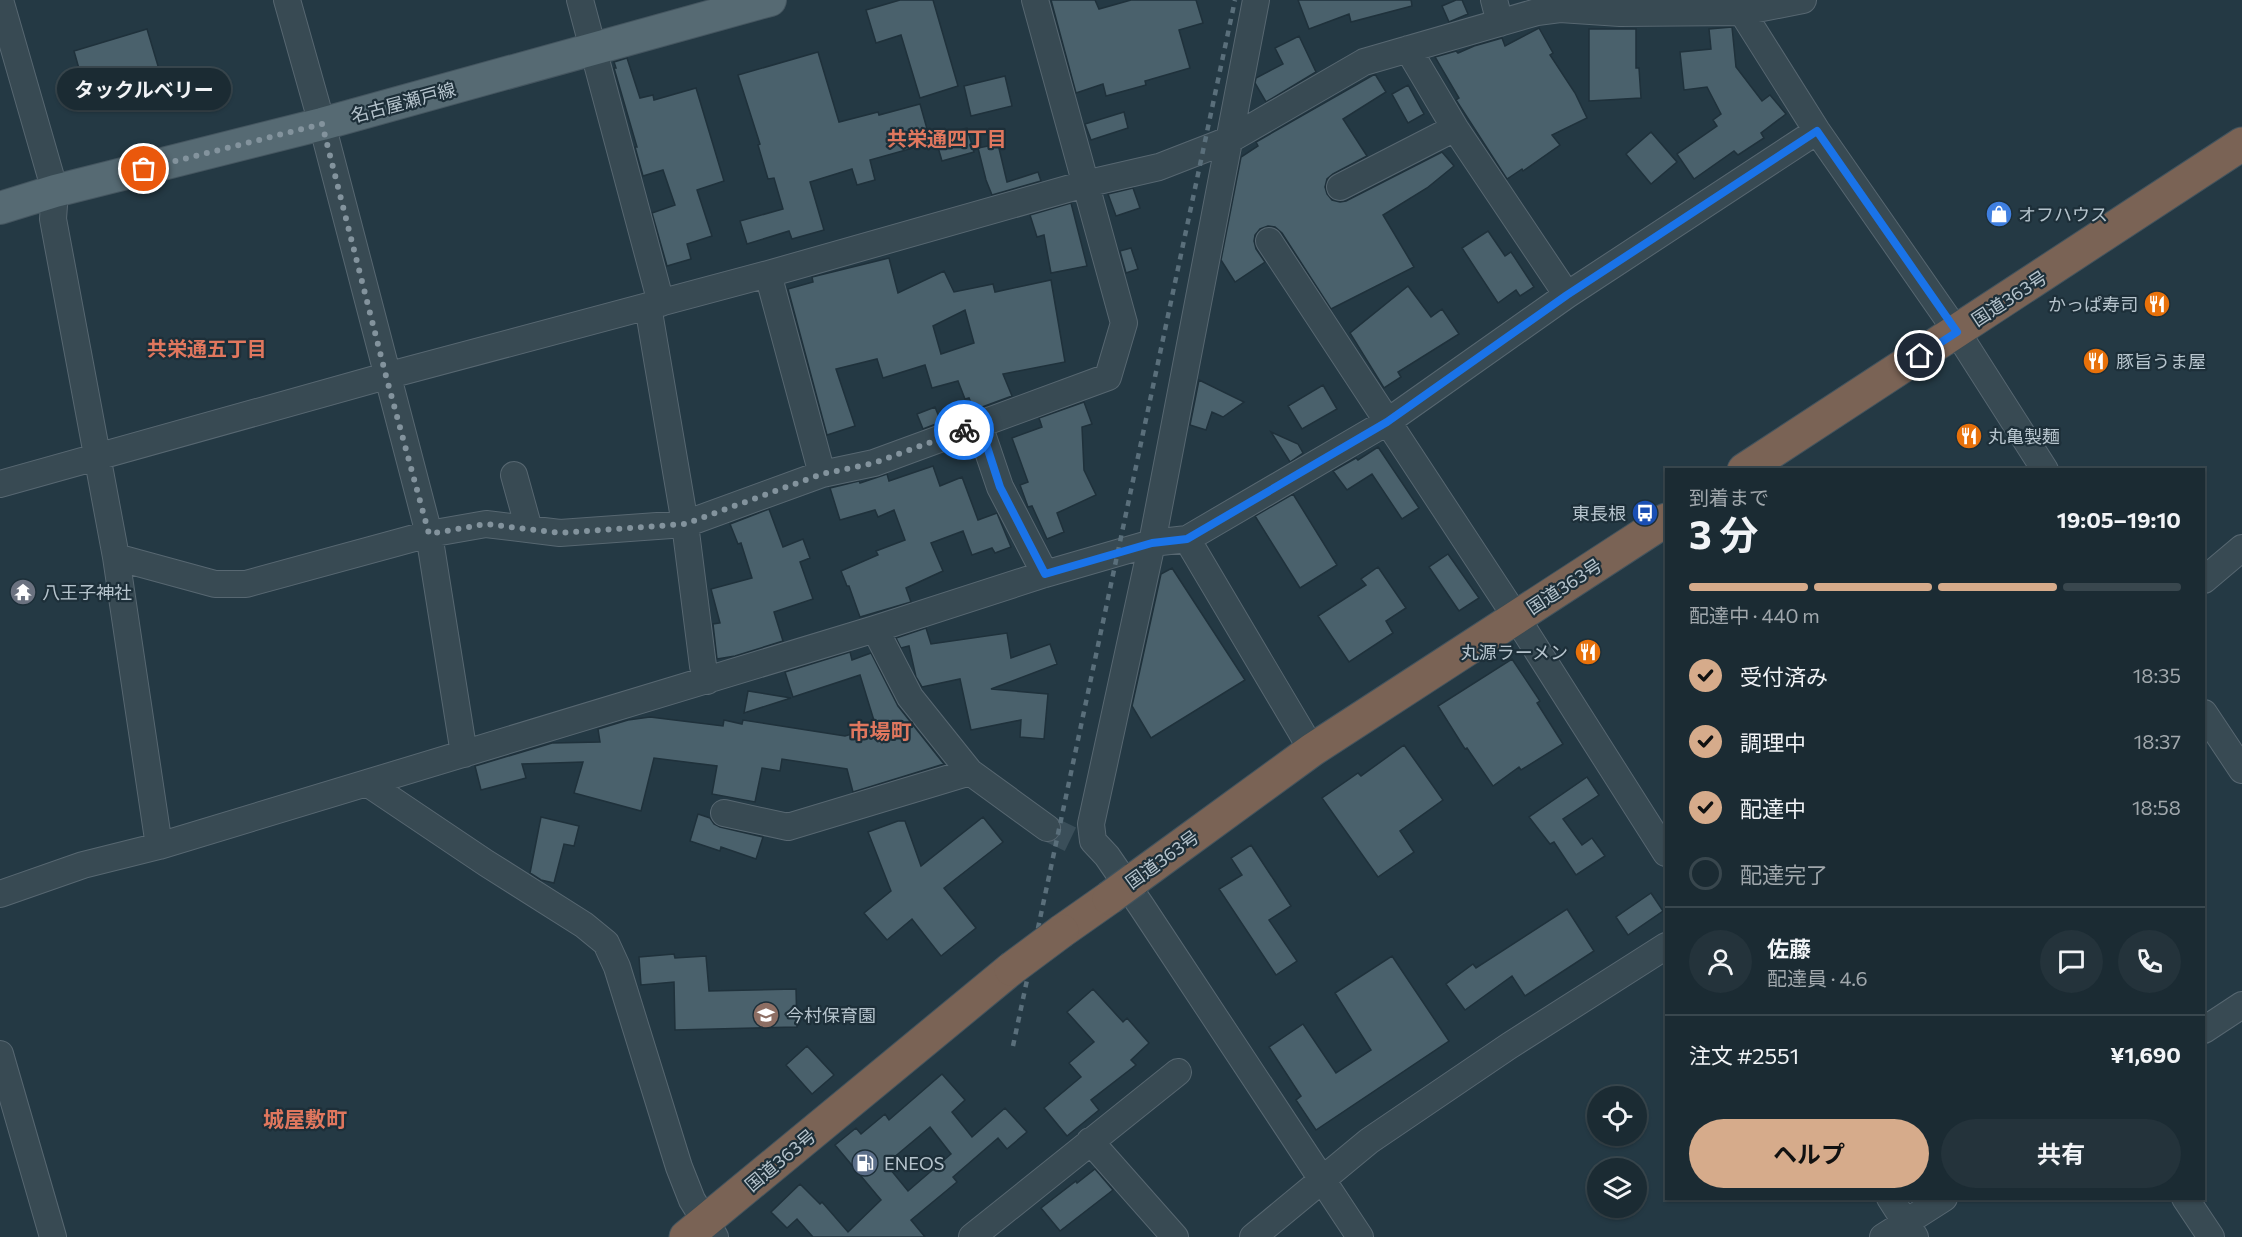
<!DOCTYPE html>
<html lang="ja">
<head>
<meta charset="utf-8">
<style>
	body { margin:0; font-family:Commissioner,"Noto Sans JP",sans-serif; background:#24333b; color:#f1f3f6; height:100vh; display:flex; flex-direction:column; font-size:22px; white-space:nowrap }
	* { box-sizing:border-box; margin:0 }
	p { font-size:20px; color:#a0a7ac }
	.icon { flex:none; width:33px; height:33px; fill:none; stroke:currentColor; stroke-width:2; stroke-linecap:round; stroke-linejoin:round }
	.map { position:relative; flex:1; overflow:hidden }
	.side { position:absolute; left:1665px; top:468px; width:540px; height:732px; display:flex; flex-direction:column; background:#1b2b33; border-radius:0px; box-shadow:0 2px 4px #0004,0 0 0 2px #39474e }
	.side>* { flex:none }
	.fabs { position:absolute; left:1587px; top:1086px; display:grid; gap:12px }
	.fabs a { display:grid; place-items:center; width:60px; height:60px; border-radius:50%; background:#1b2b33; box-shadow:0 2px 4px #0004,0 0 0 2px #39474e; font-size:30px }
	.pin { position:absolute; display:grid; place-items:center; width:51px; height:51px; color:#fff; margin:-26px; border:3px solid #fff; border-radius:50%; box-shadow:0 2px 6px #0007 }
	.courier { position:absolute; display:grid; place-items:center; width:60px; height:60px; margin:-30px; border:4px solid #1a73e8; border-radius:50%; background:#fff; color:#222; box-shadow:0 2px 8px #0007 }
	.bubble { position:absolute; height:42px; border-radius:21px; background:#1b2b33; box-shadow:0 2px 4px #0004,0 0 0 2px #39474e; font-size:20px; font-weight:700; line-height:42px; text-align:center }
	.head em { font-style:normal; font-weight:700 }
	.head div { display:flex; flex-direction:column-reverse }
	.head { display:flex; align-items:center; justify-content:space-between; height:102px; padding:0 24px }
	h1 { font-size:39px; font-weight:700; line-height:45px }
	.bar { display:grid; grid-template-columns:repeat(4,1fr); gap:9px 6px; align-content:center; height:72px; padding:0 24px }
	.bar i { height:8px; border-radius:4px; background:#39474e }
	.bar .selected { background:#d6ab8b }
	.bar p { grid-column:span 4 }
	.line { display:flex; align-items:center; gap:15px; padding:0 24px; border-top:2px solid #39474e }
	.line div { flex:1 }
	.round { display:grid; place-items:center; flex:none; width:63px; height:63px; border-radius:32px; background:#24333b }
	ol { padding:0 24px; list-style:none }
	li { display:flex; align-items:center; gap:18px; height:66px }
	li p { margin-inline-start:auto }
	li .icon { padding:6px; border-radius:50%; background:#d6ab8b; color:#111; stroke-width:4 }
	li:last-child { color:#a0a7ac }
	li i { width:33px; height:33px; border:3px solid #39474e; border-radius:50% }
	.cta { display:flex; gap:12px; margin-top:auto; padding:12px 24px }
	.cta a { flex:1; height:69px; border-radius:36px; background:#d6ab8b; color:#111; font-size:24px; font-weight:700; line-height:69px; text-align:center }
	.cta a+a { background:#24333b; color:#f1f3f6 }
	.map>svg:first-child { display:block }
	.building { fill:#4a616c; stroke:#1f313b; stroke-width:1.5; fill-rule:evenodd }
	.lines { fill:none; stroke-linecap:round; stroke-linejoin:round }
	.minor-tunnel { stroke:#3a4e59; stroke-width:26; stroke-dasharray:26 13; stroke-linecap:butt }
	.minor-casing { stroke:#576771; stroke-width:28 }
	.major-casing { stroke:#455660; stroke-width:34 }
	.highway-casing { stroke:#43545e; stroke-width:35 }
	.minor { stroke:#384a53; stroke-width:26 }
	.major { stroke:#566a73; stroke-width:32 }
	.highway { stroke:#7a6355; stroke-width:33 }
	.rail { stroke:#5a6f7b; stroke-width:4.5; stroke-dasharray:6 6; stroke-linecap:butt }
	.highway-bridge-casing { stroke:#43545e; stroke-width:35; stroke-linecap:butt }
	.highway-bridge { stroke:#7a6355; stroke-width:33 }
	.done { stroke:#83939d; stroke-width:6; stroke-dasharray:0 10.8 }
	.route { stroke:#1a73e8; stroke-width:8 }
	.labels { text-anchor:middle; dominant-baseline:central; stroke-width:4.5; stroke-linejoin:round; paint-order:stroke }
	.street-label { font-size:18px; fill:#b6c4cd; stroke:#1d2f39 }
	.poi-label { font-size:18px; fill:#b6c4cd; stroke:#1d2f39; text-anchor:start }
	.neighbourhood-label { font-size:20px; font-weight:bold; fill:#e0775e; stroke:#1d2f39 }
	.quarter-label { font-size:21px; font-weight:bold; fill:#e0775e; stroke:#1d2f39 }
</style>
</head>
<body>
<div class="map">
<svg width="2242" height="1237" viewBox="0 0 2242 1237">
	<rect width="100%" height="100%" fill="#243944"/>
	<!-- building -->
	<path class="building" d="M900,0h33l25,86 -38,12 -19,-63 -25,8 -10,-33z
		M1051,0h44l4,9 32,-9h65l7,23 -24,7 11,38 -45,13 1,4 -40,11 -3,-12 -27,9z
		M1298,0h113l1,6 -61,16 -2,-8 -40,15z
		M1456,0h6l6,14 -19,8 -7,-16z
		M1732,27l4,40 26,34 8,-6 16,19 -25,19 3,5 -26,17 -4,-4 -40,28 -17,-25 40,-28 -4,-6 8,-6 -14,-27 -23,3 -4,-38 31,-3 -2,-20z
		M1539,28l14,25 -3,2 25,38 12,25 -35,17 8,10 -37,26 -1,-2 -15,10 -51,-79 3,-2 -24,-41 21,-6 2,2 16,-7 28,-8 3,8z
		M147,29l14,47 -4,1 1,6 -69,21 -15,-53z
		M1589,29h47v39h3l2,30 -52,3z
		M1299,36l17,36 -50,30 -11,-19 1,-5 27,-14 -8,-16z
		M818,52l21,70 39,-10 1,3 41,-11 11,39 -61,17 5,20 -18,5 -5,-16 -42,13 14,48 -32,9 -3,-8 -42,13 -7,-23 43,-12 -9,-31 -6,1 -10,-34 2,-1 -22,-69z
		M627,58l13,40 13,-3 1,5 42,-12 28,93 -27,9 15,46 -25,8 4,15 -24,7 -15,-53 23,-8 -12,-35 -20,6 -8,-29h2l-23,-79h2l-2,-6z
		M1375,74l11,18 -43,27 24,37 -34,18 -6,5 -2,8 2,7 5,6 8,2 6,-1 96,-49 12,14 -27,22 -44,27 31,52 -83,42 -49,-76 -7,-6 -7,-1 -8,3 -5,6 -1,6 2,8 9,13 -30,20 -14,-22 20,-103 17,-11 -2,-4z
		M1005,76l7,30 -41,10 -7,-30z
		M1408,85l16,29 -16,9 -16,-29z
		M1124,112l4,16 -37,12 -6,-16z
		M967,128l7,24 -32,9 -7,-24z
		M1651,132l26,30 -26,22 -25,-30z
		M998,144l9,38 31,-10 3,9 -49,14 -6,-15 -8,-32z
		M1133,188l7,20 -24,8 -8,-22z
		M1071,203l16,63 -36,7 -7,-38 -7,2 -7,-22z
		M1488,231l17,25 6,-4 23,35 -14,9 -4,-6 -18,13 -36,-55z
		M1131,248l7,21 -12,4 -6,-22z
		M889,258l9,35 46,-22 10,21 39,-8 2,8 56,-12 14,82 -62,12 9,22 -38,14 -5,-12 -4,1 -7,-18 -26,7 -7,-23 -42,13 -6,-19 -41,10 19,57 -28,9 -39,-146 25,-7 -1,-5zM965,310l9,33 -33,11 -8,-28z
		M1408,286l23,31 11,-8 17,25 -61,38 3,5 -17,11 -34,-55z
		M1199,380l45,22 -21,15 -11,-5 -6,18 -16,-5z
		M1323,385l14,24 -35,20 -14,-23z
		M1084,402l8,22 -10,3 2,43 12,25 -39,18 7,19 -17,7 -15,-33 -4,1 -8,-22 8,-3 -16,-44 30,-11 -3,-9z
		M935,407l6,15 -18,7 -6,-15z
		M1271,432l27,12 5,9 -13,9z
		M1378,447l41,61 -17,11 -30,-45 -25,16 -14,-19 23,-13 2,2z
		M933,466l7,20 22,-9 16,43 19,-7 14,34 -16,6 -3,-5 -20,7 -9,-24 -32,12 12,28 -37,17 5,14 -51,15 -11,-31h-2l-6,-15 37,-16 -2,-4 29,-11 -11,-30 -16,7 -3,-7 -35,10 -10,-32 29,-7 1,2 27,-9 2,7z
		M1293,494l44,71 -37,23 -45,-72z
		M769,509l14,38 20,-8 7,19 -10,4 13,37 -39,13 9,29 -48,15 -18,3 -4,-35 7,-1 -9,-34 41,-11 -11,-35 -3,1 -8,-20z
		M1448,554l31,44 -20,13 -30,-44z
		M1378,567l28,41 -20,13 7,12 -44,29 -31,-46 48,-31 -5,-6z
		M1172,568l73,112 -94,58 -19,-32 29,-132z
		M926,628l5,16 76,-11 4,25 39,-14 7,20 -66,25 57,5 -4,45 -24,-2 1,-17 -50,10 -11,-51 -38,8 -6,-10 -7,-31 -8,2 -5,-10z
		M850,652l2,8 19,-7 27,53 46,58 -91,28 -6,-23 -65,-10 -2,12 -18,-3 -7,34 -43,-8 5,-28 -63,-8 -13,53 -67,-18 9,-31 -61,2 4,14 -45,12 -6,-24 77,-23 48,-1 -2,-13 30,-9 22,-3 73,9 1,-6 18,4 1,-4 102,16 31,-9 -16,-52 -67,22 -8,-25z
		M1512,659l28,42 -3,2 26,41 -42,26 -2,-3 -26,19 -26,-38 -2,1 -27,-43z
		M748,691l43,7 -47,15z
		M1404,745l39,55 -43,31 14,21 -36,25 -56,-79 36,-25 3,3z
		M1587,777l12,18 -36,24 19,26 10,-7 13,18 -29,19 -22,-33 -4,2 -21,-27z
		M698,814l12,4 4,6 6,3 43,10 -7,22 -35,-12 -1,4 -30,-10z
		M541,817l38,9 -5,20 -10,-2 -10,39 -13,-3 -11,-7z
		M983,817l20,25 -59,46 32,40 -35,28 -29,-37 -25,21 -23,-27 27,-22 -23,-59 30,-11h7l16,45z
		M1251,845l40,61 -22,14 28,41 -21,14 -57,-86 23,-14 -11,-17z
		M1651,893l12,18 -35,24 -12,-18z
		M1567,909l27,42 -69,45 -13,-20 -47,34 -19,-26 27,-20 3,4z
		M674,954l1,4 31,-2 3,35 87,-2 1,38 -122,3 -1,-48 -33,3 -2,-28z
		M1392,956l57,85 -133,89 -20,-30 5,-4 -32,-49 34,-23 33,49 35,-23 -36,-57z
		M1093,989l30,33 4,-4 22,25 -18,17 5,5 -45,35 8,10 -32,26 -23,-28 37,-31 -12,-14 25,-21 -27,-30z
		M807,1046l27,29 -22,19 -26,-29z
		M942,1074l23,26 -13,12 20,25 33,-29 22,24 -20,17 -9,-11 -45,39 4,5 -46,38 14,17h-112l-16,-18 -10,9 -16,-16 29,-28 20,20 2,-2 26,30 33,-32 -46,-55 21,-17 5,6 24,-20 4,6zM930,1127l21,27 -43,37 -22,-27z
		M1095,1169l18,21 -53,41 -19,-23 35,-27 1,2z"/>
	<g class="lines">
		<!-- minor-tunnel -->
		<path class="minor-tunnel" d="M1047,828l25,12"/>
		<defs>
			<path id="minor" d="M0,0l55,191 -2,28 63,338 43,289
				M287,0l35,124 107,410 35,220
				M580,0l81,303
				M1256,0l-104,543 -61,281 2,17 14,15 35,51 218,330
				M1494,0l6,23
				M1742,12l75,119 140,201 88,138
				M1408,49l47,79 112,167
				M1340,187l115,-59
				M1269,241l247,376 150,236
				M768,274l54,200
				M648,306l37,218 18,142 4,15
				M979,425l21,62 45,87
				M514,475l15,54
				M0,484l386,-108 382,-102 317,-90 74,-17 72,-28 133,-77 173,-50 23,-3 60,4 122,-1 61,-12
				M1187,539l125,211
				M116,557l99,27h31l183,-50 57,-10 74,9 125,-9 137,-50 52,-11 234,-86 16,-54 -89,-323
				M2204,580l38,-32
				M875,629l35,68 60,75 77,56
				M2204,713l38,57
				M367,783l119,80 98,62 22,18 11,24 62,200 13,33 23,37
				M724,813l64,14 182,-55
				M0,894l83,-29 76,-19 716,-217 170,-55 107,-31 35,-4 200,-117 180,-127 250,-164
				M2204,1030l38,-25
				M0,1054l53,183
				M1090,1141l85,96
				M1890,1198l25,39
				M2185,1198l26,39
				M972,1237l206,-165
				M1253,1237l116,-96 140,-95 157,-100
				M1883,1237l61,-39"/>
			<path id="major" d="M0,208l55,-17 267,-67 448,-124"/>
			<path id="highway" d="M1744,470l498,-326
				M1135,879l177,-129 354,-230
				M1062,931l47,-33
				M686,1237l325,-268"/>
		</defs>
		<!-- minor casing -->
		<use href="#minor" class="minor-casing"/>
		<!-- major casing -->
		<use href="#major" class="major-casing"/>
		<!-- highway casing -->
		<use href="#highway" class="highway-casing"/>
		<!-- minor -->
		<use href="#minor" class="minor"/>
		<!-- major -->
		<use href="#major" class="major"/>
		<!-- highway -->
		<use href="#highway" class="highway"/>
		<!-- rail -->
		<path class="rail" d="M1013,1046l222,-1046"/>
		<defs>
			<path id="highway-bridge" d="M1109,898l26,-19
				M1011,969l51,-38"/>
		</defs>
		<!-- highway-bridge casing -->
		<use href="#highway-bridge" class="highway-bridge-casing"/>
		<!-- highway-bridge -->
		<use href="#highway-bridge" class="highway-bridge"/>
	</g>
	<g class="lines">
		<!-- done -->
		<path class="done" d="M144,169l178,-45 64,252 43,158 57,-10 74,9 125,-9 137,-50 52,-11 90,-33"/>
		<!-- route -->
		<path class="route" d="M964,430l16,-5 20,62 45,87 107,-31 35,-4 200,-117 180,-127 250,-164 140,201 -37,24"/>
	</g>
	<!-- icons -->
	<defs>
		<symbol id="shop-disc" viewBox="-11 -11 22 22"><circle r="9.5" fill="#3f7fe0" stroke="#1d2f39"/><path d="M-5-2.5h2.3a2.7 3.5 0 0 1 5.4 0H5L5.5 6h-11ZM-1.5-2.5h3a1.5 2.3 0 0 0-3 0Z" fill="#fff"/></symbol>
		<symbol id="restaurant-disc" viewBox="-11 -11 22 22"><circle r="9.5" fill="#e8710a" stroke="#1d2f39"/><path d="M-5-6h1v4h1v-4h1v4h1v-4h1v5L-1.5 .5V6h-2V.5L-5-1ZM5-6V6H3V1.5H1.5Q1.5-4 5-6Z" fill="#fff"/></symbol>
		<symbol id="bus-disc" viewBox="-11 -11 22 22"><circle r="9.5" fill="#1a4fb4" stroke="#1d2f39"/><path d="M-5-6H5V4H4V6H2V4H-2V6H-4V4H-5ZM-3.5-4V0h7V-4ZM-3.5 1.2v1.5H-2V1.2ZM2 1.2v1.5H3.5V1.2Z" fill="#fff"/></symbol>
		<symbol id="temple-disc" viewBox="-11 -11 22 22"><circle r="9.5" fill="#6b7280" stroke="#1d2f39"/><path d="M0-6L5-2H3V0L6.5 2.5H4V6H1.5V3h-3V6H-4V2.5H-6.5L-3 0V-2H-5Z" fill="#fff"/></symbol>
		<symbol id="school-disc" viewBox="-11 -11 22 22"><circle r="9.5" fill="#8d6e63" stroke="#1d2f39"/><path d="M0-5L7-2L0 1L-7-2ZM-4 1L0 2.5L4 1V4Q0 6-4 4Z" fill="#fff"/></symbol>
		<symbol id="fuel-disc" viewBox="-11 -11 22 22"><circle r="9.5" fill="#5c6f8a" stroke="#1d2f39"/><path d="M-5.5-6h7V0h2V4h1.3V-2.5L3-4.5l.8-.8L6-3V5H2.5V1h-1V6h-7ZM-4.2-4.7v3.2H.2V-4.7Z" fill="#fff"/></symbol>
	</defs>
	<g fill-rule="evenodd">
		<use href="#shop-disc" x="1984" y="199" width="30" height="30"/>
		<use href="#restaurant-disc" x="2142" y="289" width="30" height="30"/>
		<use href="#restaurant-disc" x="2081" y="346" width="30" height="30"/>
		<use href="#restaurant-disc" x="1954" y="421" width="30" height="30"/>
		<use href="#bus-disc" x="1630" y="498" width="30" height="30"/>
		<use href="#temple-disc" x="8" y="577" width="30" height="30"/>
		<use href="#restaurant-disc" x="1573" y="637" width="30" height="30"/>
		<use href="#school-disc" x="751" y="1000" width="30" height="30"/>
		<use href="#fuel-disc" x="850" y="1148" width="30" height="30"/>
	</g>
	<g class="labels">
		<!-- street labels -->
		<g class="street-label">
			<text transform="translate(403 102) rotate(-15)">名古屋瀬戸線</text>
			<text transform="translate(2009 298) rotate(-33)">国道363号</text>
			<text transform="translate(1564 586) rotate(-33)">国道363号</text>
			<text transform="translate(1162 859) rotate(-36)">国道363号</text>
			<text transform="translate(780 1160) rotate(-40)">国道363号</text>
		</g>
		<!-- poi labels -->
		<g class="poi-label">
			<text x="2018" y="214">オフハウス</text>
			<text x="2138" y="304" text-anchor="end">かっぱ寿司</text>
			<text x="2116" y="361">豚旨うま屋</text>
			<text x="1988" y="436">丸亀製麺</text>
			<text x="1626" y="513" text-anchor="end">東長根</text>
			<text x="42" y="592">八王子神社</text>
			<text x="1568" y="652" text-anchor="end">丸源ラーメン</text>
			<text x="786" y="1015">今村保育園</text>
			<text x="884" y="1163">ENEOS</text>
		</g>
		<!-- neighbourhood labels -->
		<g class="neighbourhood-label">
			<text x="947" y="138">共栄通四丁目</text>
			<text x="207" y="348">共栄通五丁目</text>
		</g>
		<!-- quarter labels -->
		<g class="quarter-label">
			<text x="880" y="730">市場町</text>
			<text x="305" y="1118">城屋敷町</text>
		</g>
	</g>
</svg>
<div class="fabs">
<a><svg class="icon" aria-label="locate" viewBox="0 0 24 24"><circle cx="12" cy="12" r="6"/><path d="M12 2v4M12 18v4M2 12h4M18 12h4"/></svg></a>
<a><svg class="icon" aria-label="layers" viewBox="0 0 24 24"><path d="M12 4l9 5-9 5-9-5zM3 14l9 5 9-5"/></svg></a>
</div>
<div class="pin" style="left:144px;top:169px;background:#ea580c"><svg class="icon" aria-label="bag" viewBox="0 0 24 24"><path d="M5 8h14l-1 12H6zM9 8a3 3 0 0 1 6 0"/></svg></div>
<div class="pin" style="left:1920px;top:356px;background:#1f2937"><svg class="icon" aria-label="home" viewBox="0 0 24 24"><path d="M3 11l9-7 9 7M6 9v11h12V9"/></svg></div>
<div class="courier" style="left:964px;top:430px"><svg class="icon" aria-label="bike" viewBox="0 0 24 24"><circle cx="6" cy="16" r="4"/><circle cx="18" cy="16" r="4"/><path d="M6 16l4-8h5l3 8M10 8l3 8H6M13 5h3"/></svg></div>
<div class="bubble" style="left:57px;top:68px;width:174px">タックルベリー</div>
<section class="side">
<div class="head"><div><h1>3 分</h1><p>到着まで</p></div><em>19:05–19:10</em></div>
<div class="bar"><i class="selected"></i><i class="selected"></i><i class="selected"></i><i></i><p>配達中 · 440 m</p></div>
<ol>
<li><svg class="icon" aria-label="check" viewBox="0 0 24 24"><path d="M5 12l5 5 9-10"/></svg>受付済み<p>18:35</p></li>
<li><svg class="icon" aria-label="check" viewBox="0 0 24 24"><path d="M5 12l5 5 9-10"/></svg>調理中<p>18:37</p></li>
<li><svg class="icon" aria-label="check" viewBox="0 0 24 24"><path d="M5 12l5 5 9-10"/></svg>配達中<p>18:58</p></li>
<li><i></i>配達完了</li>
</ol>
<div class="line" style="height:108px"><a class="round"><svg class="icon" aria-label="person" viewBox="0 0 24 24"><circle cx="12" cy="8" r="4"/><path d="M4 21q1-7 8-7t8 7"/></svg></a><div><b>佐藤</b><p>配達員 · 4.6</p></div><a class="round"><svg class="icon" aria-label="chat" viewBox="0 0 24 24"><path d="M4 5h16v11H9l-5 4z"/></svg></a><a class="round"><svg class="icon" aria-label="phone" viewBox="0 0 24 24"><path d="M5 4h4l2 5-3 2q2 4 5 5l2-3 5 2v4C11 20 4 13 5 4z"/></svg></a></div>
<div class="line" style="height:78px"><div>注文 #2551</div><b>¥1,690</b></div>
<div class="cta"><a>ヘルプ</a><a>共有</a></div>
</section>
</div>
</body>
</html>
